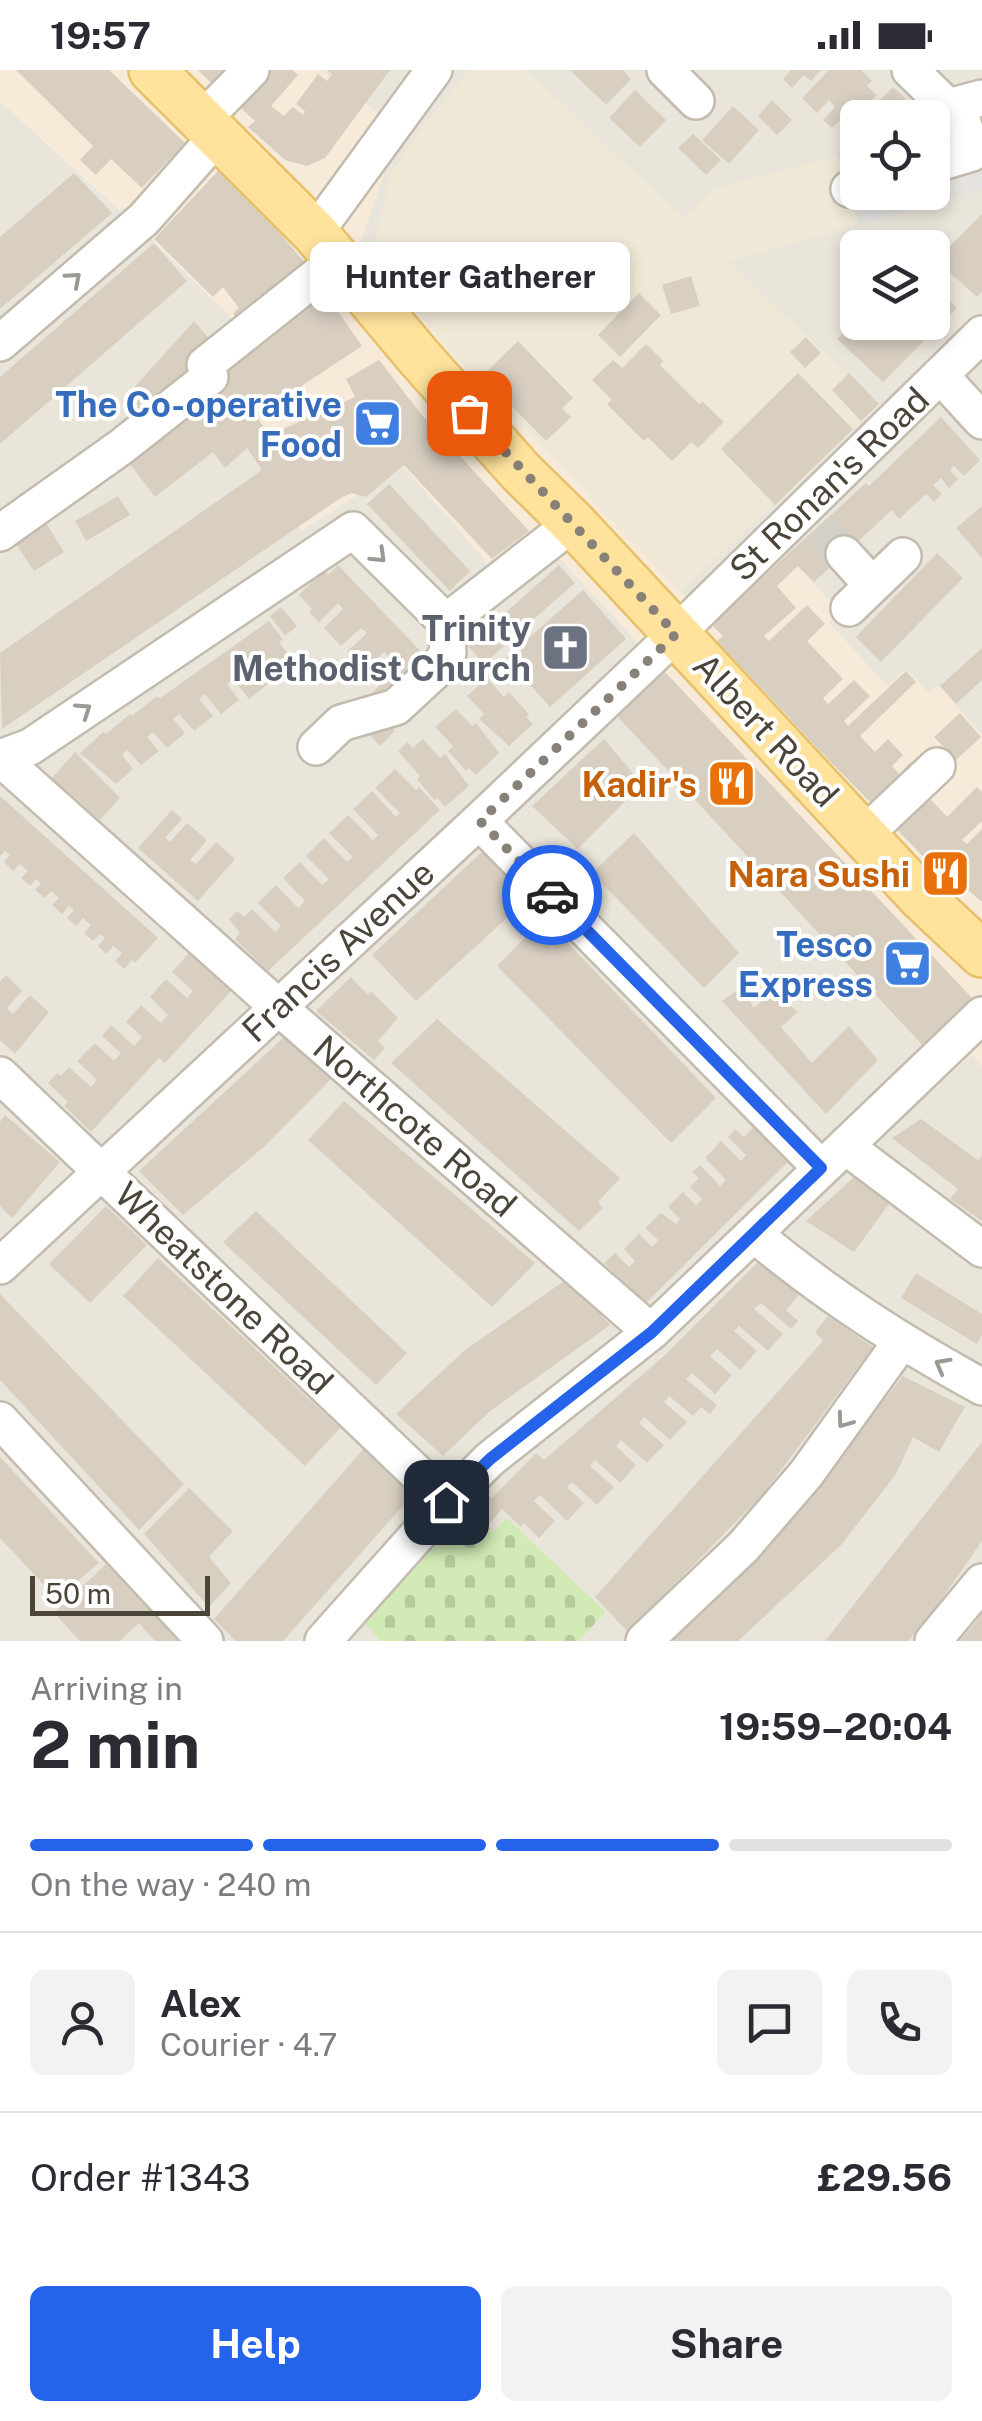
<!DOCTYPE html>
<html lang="en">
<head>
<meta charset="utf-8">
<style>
	body { margin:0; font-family:"Public Sans",sans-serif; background:#f2f2f3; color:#2b2b33; height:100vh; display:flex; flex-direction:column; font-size:38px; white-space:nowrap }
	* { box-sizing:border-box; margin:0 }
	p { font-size:32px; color:#7c7c81 }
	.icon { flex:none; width:55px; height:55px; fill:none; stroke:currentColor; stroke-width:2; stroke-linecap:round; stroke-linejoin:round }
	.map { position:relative; height:1571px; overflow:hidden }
	.drawer { display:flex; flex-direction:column; background:#fff; flex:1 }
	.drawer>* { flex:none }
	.tools { position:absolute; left:840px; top:30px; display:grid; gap:20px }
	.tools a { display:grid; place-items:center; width:110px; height:110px; border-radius:15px; background:#fff; box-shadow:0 5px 15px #0003; font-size:50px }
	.scale { position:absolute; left:30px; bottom:25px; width:180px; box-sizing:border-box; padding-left:10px; border:5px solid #4b4439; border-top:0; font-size:28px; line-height:35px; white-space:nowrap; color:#4b4439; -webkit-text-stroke:8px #fff; paint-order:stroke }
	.pin { position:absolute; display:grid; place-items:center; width:85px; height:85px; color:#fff; margin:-42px; border-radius:20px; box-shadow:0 5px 15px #0006 }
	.courier { position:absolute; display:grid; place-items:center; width:100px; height:100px; margin:-50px; border:8px solid #2563eb; border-radius:50%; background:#fff; color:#222; box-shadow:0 2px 12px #0007 }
	.bubble { position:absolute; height:70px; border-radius:15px; background:#fff; box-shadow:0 5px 15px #0003; font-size:32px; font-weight:700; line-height:70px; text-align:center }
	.overview em { font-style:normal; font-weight:700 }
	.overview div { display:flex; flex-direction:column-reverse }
	.overview { display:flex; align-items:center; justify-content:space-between; height:170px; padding:0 30px }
	h1 { font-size:65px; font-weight:700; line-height:75px }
	.bar { display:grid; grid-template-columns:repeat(4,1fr); gap:15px 10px; align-content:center; height:120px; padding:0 30px }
	.bar i { height:12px; border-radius:8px; background:#e1e1e2 }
	.bar .current { background:#2563eb }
	.bar p { grid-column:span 4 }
	.line { display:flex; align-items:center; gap:25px; padding:0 30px; border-top:2px solid #e1e1e2 }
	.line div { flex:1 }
	.round { display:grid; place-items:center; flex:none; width:105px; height:105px; border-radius:15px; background:#f2f2f3 }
	.action { display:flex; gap:20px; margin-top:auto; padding:20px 30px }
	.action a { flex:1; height:115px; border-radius:15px; background:#2563eb; color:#fff; font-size:40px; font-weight:700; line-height:115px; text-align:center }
	.action a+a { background:#f2f2f3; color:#2b2b33 }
	.status { display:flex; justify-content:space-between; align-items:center; height:70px; padding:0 50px; background:#fff; direction:ltr }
	.status svg { height:28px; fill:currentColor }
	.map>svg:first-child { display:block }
	.residential { fill:#eae5da; fill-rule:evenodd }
	.commercial { fill:#f7ead8 }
	.education { fill:#efe8d6 }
	.cemetery { fill:url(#cemetery-stones) }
	.parking { fill:#e5e3e0 }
	.building { fill:#d8cfc1 }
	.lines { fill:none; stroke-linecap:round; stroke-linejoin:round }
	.minor-tunnel { stroke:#d4d0c8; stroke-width:35; stroke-dasharray:35 18; stroke-linecap:butt }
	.minor-casing { stroke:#c2bbae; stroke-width:40 }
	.major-casing { stroke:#e6c16a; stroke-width:50 }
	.minor { stroke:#fff; stroke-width:35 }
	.major { stroke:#ffe39c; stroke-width:45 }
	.oneway { stroke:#9c9892 }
	.done { stroke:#878178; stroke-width:10; stroke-dasharray:0 18 }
	.route { stroke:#2563eb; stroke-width:12 }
	.labels { text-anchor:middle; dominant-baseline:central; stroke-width:8; stroke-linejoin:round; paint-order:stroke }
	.shop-label { font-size:35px; font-weight:bold; fill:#366cbe; stroke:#fff; text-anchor:end }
	.street-label { font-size:35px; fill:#4b4439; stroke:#fff }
	.worship-label { font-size:35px; font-weight:bold; fill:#5b616d; stroke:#fff; text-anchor:end }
	.food-label { font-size:35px; font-weight:bold; fill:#c56008; stroke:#fff; text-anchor:end }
</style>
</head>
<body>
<div class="status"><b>19:57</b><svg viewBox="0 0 49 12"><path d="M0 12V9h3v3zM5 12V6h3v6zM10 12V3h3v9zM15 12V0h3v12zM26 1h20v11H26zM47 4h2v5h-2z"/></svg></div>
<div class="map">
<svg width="982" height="1571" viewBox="0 0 982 1571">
	<defs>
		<pattern id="cemetery-stones" width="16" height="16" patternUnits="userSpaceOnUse" patternTransform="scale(2.5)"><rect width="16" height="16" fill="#d2eab5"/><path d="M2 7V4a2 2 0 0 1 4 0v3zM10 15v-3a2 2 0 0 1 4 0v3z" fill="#b6ca9c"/></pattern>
	</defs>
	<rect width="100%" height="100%" fill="#f6f3ec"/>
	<!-- residential -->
	<path class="residential" d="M320,0h662v664l-43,-47 -10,6 -42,-7 -59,-64 11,-11 -59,-62 -75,69 -252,-265 -94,-106 28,-83 18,-30zM858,48h74v74h-74zM858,178h74v74h-74z
		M0,31l151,138 84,82 46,83 -41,30 62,96 101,-64 109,125 46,-35 107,116 -47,45 331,358 23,-21 10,12v575h-982z"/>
	<!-- commercial -->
	<path class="commercial" d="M0,0h320l85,64 -18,30 -28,84 94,105 252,264 75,-69 59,63 -10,12 58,63 19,-17 23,24 9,-7 44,48v332l-11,-11 -22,20 -332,-359 48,-45 -107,-114 -46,34 -109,-125 -102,64 -62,-96 42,-30 -46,-83 -84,-83 -151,-137z"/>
	<!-- education -->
	<path class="education" d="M470,0h56l158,148 31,-30 142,-37 1,41h74l1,-62 49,59 -253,73 150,142 -199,188 -227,-239 -82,-95 21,-87 24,-36z"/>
	<!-- cemetery -->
	<path class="cemetery" d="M469,1441l24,21 14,-14 99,94 -28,29h-197l-17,-19z"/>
	<!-- parking -->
	<path class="parking" d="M972,49l10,35v35l-124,36 -20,-69 19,-5 1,41h74l1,-62z"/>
	<!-- building -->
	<path class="building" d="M16,0h93l76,73 -43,45 -31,-29 -15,16 -16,-15 13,-14z
		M198,0h38l-19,19z
		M257,0h35l6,5 -27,31 13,10 9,-9 10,8 2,-4 -9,-7 22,-30 9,7 5,-7 -5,-4h63l-65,88 -18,8 -22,-6 -37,-33 7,-6 -26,-24z
		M570,0h53l8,9 -25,26z
		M791,0h30l-10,11 -7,-6 -12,13 -9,-9z
		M829,0h32l11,11 -5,5 10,9 -26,27 -6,-6 -13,12 -9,-8 12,-13 -6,-7 -12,13 -15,-15z
		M893,17l32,31h-62z
		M635,20l31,30 -26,27 -31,-29z
		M772,30l20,20 -15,15 -19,-19z
		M733,36l26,24 -30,34 -27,-24z
		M693,64l28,26 -15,15 -28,-27z
		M218,101l45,42 48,57 31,40 -3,3 23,33 -106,70 13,19 86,-38 -9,-18 33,-19 42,54 108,117 -37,28 -88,-94 -38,32 -14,-4 -10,4 -340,232 -2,-76 262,-183 -15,-22 -22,20 -12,-16 -58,45 -28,-37 103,-80 -10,-13 20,-42 -7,-12 6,-5 -16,-21 -10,10 -59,-58z
		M74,103l38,40 -112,96v-72z
		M982,144v77l-5,6 -41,-37z
		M154,173l33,38 -187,163v-67z
		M691,206l9,30 -29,8 -9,-29z
		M932,212l25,26 -74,74 -46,-43 21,-22v5h74z
		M639,223l22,22 -41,42 -22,-22z
		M194,251l20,23 -21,33 -56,41 -15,-17z
		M806,267l15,16 -16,15 -15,-16z
		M518,271l55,57 -11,10 9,9 -25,24 -64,-65z
		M646,274l17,17 -3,4 39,39 4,-2 21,20 -26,26 -7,-6 -19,19 -24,-24 -4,4 -37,-37 5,-4 -20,-20 21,-20 9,8z
		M798,303l55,56 -78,76 -54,-56z
		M849,303l30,31 -18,17 -29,-31z
		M941,347l39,43 -16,16 -10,-10 -4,4 8,9 -9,9 -8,-10 -5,5 -3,2 9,9 -8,8 -8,-8 -27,25 -7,-9 -78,72 -16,-16 -21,20 19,22 -32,28 5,5 38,-36 18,19 -18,17 36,38 -20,19 5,6 26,-24 16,16 -26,25 4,5 58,-55 10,11 -56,54 15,16 13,-13 15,16 -11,11 7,8 12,-12 10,10 2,19 24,26 30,-30 5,5v29l-20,19 5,4 15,-15v73l-21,-18 -6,5 -135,-138 -103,-110 6,-5 -12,-12 155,-141 3,3z
		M389,414l81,87 -20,20 -83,-87z
		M118,426l12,19 -44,26 -11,-20z
		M982,436v52l-26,-30z
		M43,448l21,34 -30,19 -22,-33z
		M937,483l26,25 -82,84 -25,-25z
		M338,495l92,96 -47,44 -11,-12 7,-7 -10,-10 20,-19 -5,-5 -19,18 -18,-18 20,-19 -6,-5 -20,18 -17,-18 19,-19 -5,-6 -19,19 -10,-10 3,-3 -13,-14 25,-25 4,5z
		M559,495l16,18 -56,49 -16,-17z
		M583,520l43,49 -76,68 -44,-49z
		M281,537l16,19 -12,10 -15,-20z
		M269,551l14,18 -4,3 17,22 -21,15 -17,-22 -4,4 15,22 -20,16 -16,-20 -6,5 12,16 -18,14 -16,-20 -6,5 14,17 -19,15 -15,-17 -6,5 12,14 -18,15 -14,-16 -6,5 12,14 -18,14 -14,-15 -5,5 11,14 -17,15 -36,-31 23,-21 3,2 24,-20 2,2 25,-20 3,2z
		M488,559l16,17 -20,18 -16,-18z
		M982,578v32l-26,24 -16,-18z
		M665,602l307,326 -50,47 -305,-329z
		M487,608l17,19 5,-5 20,22 -3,3 7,7 -24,22 -30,-27 5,-5 -17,-18z
		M456,639l16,17 4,-3 23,30 -23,22 -7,-7 -3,3 -18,-20 5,-5 -18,-19z
		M960,643l21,24 -25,23 -22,-23z
		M380,647l15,14 -15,15 -15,-16z
		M423,669l17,19 5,-4 24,32 -24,21 -8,-9 -3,2 -17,-21 3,-3 -22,-25 9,-9 6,6z
		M604,669l38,45 -64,65 -46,-43z
		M75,682l45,46 -20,22 -48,-42z
		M395,699l21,21 3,-3 21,23 -172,161 -33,-32 5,-6 -11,-14 8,-8 7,6 8,-8 23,23 6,-6 -23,-23 18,-18 22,23 7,-7 -22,-23 17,-16 22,23 7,-6 -23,-23 18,-18 23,24 6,-5 -24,-24 19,-18 25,25 5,-5 -25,-26 19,-18 24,26 4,-4 -25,-25z
		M0,726l158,142 -23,25 -3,-3 -8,9 -9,-8 7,-8 -9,-7 -7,8 -8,-8 7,-8 -5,-4 -7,7 -9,-8 7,-8 -8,-7 -7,8 -9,-8 7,-8 -5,-4 -7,8 -10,-9 7,-7 -8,-7 -6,7 -10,-8 6,-7 -5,-4 -6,7 -9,-8 7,-7 -8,-7 -7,7 -9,-9 6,-7 -5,-4 -5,5z
		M172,740l10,9 -17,19 5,4 17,-19 20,17 -17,20 6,4 20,-22 19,17 -37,42 -60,-53z
		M634,763l105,120 -35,35 -112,-115z
		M486,778l45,48 -115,105 -44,-46z
		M544,848l172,180 -45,45 -174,-177z
		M191,881l42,38 -68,74 -6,-5 -68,74 -27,-26 4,-4 -20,-19 9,-10 4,3 8,-9 22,20 6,-7 -20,-19 18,-18 19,18 7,-8 -19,-17 9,-11 23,21 8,-9 -16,-15 15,-17 20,18 7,-8 -18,-18 16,-18 21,19 6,-7 -21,-19z
		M6,905l16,16 -15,17 6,6 17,-19 19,17 -34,42 -15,-14v-59z
		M351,907l17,18 3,-4 27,27 -20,23 7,7 -11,12 -58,-49z
		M741,918l13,20 19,-17 25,21 -17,15 31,36 37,-37 29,34 -52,54 -104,-113z
		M437,949l183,159 -22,24 5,6 -24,23 -188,-168z
		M284,967l47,42 -65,66 -83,70 -44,-44z
		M344,1031l191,162 -43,44 -184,-167z
		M5,1045l55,47 -48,56 -12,-12v-84z
		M921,1049l57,41 4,-4v65l-32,-22 8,-10 -66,-51z
		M756,1055l34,35 -145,144 -41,-41 11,-10 14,14 6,-6 -11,-12 15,-15 13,13 6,-7 -13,-12 16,-15 15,11 4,-5 -12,-12 15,-15 13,13 6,-6 -12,-12 9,-9 -7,-6 8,-7 20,21 6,-6 -21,-22 16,-17 20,20 5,-6 -18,-18 7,-8 9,8z
		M866,1096l33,24 -45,62 -48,-31z
		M106,1136l41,39 -57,58 -41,-39z
		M256,1141l151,142 -31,32 -153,-143z
		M158,1188l182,170 -35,38 -182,-170z
		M759,1191l40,34 -13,15 12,11 -7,8 -30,-26 -7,6 29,25 -15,17 -29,-25 -5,5 23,20 -17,19 -23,-21 -7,7 22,19 -17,19 -23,-21 -6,6 31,26 -7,9 -9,-7 -8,9 -24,-20 -5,6 23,20 -17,18 -26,-23 -5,6 25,22 -17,18 -26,-23 -5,6 20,19 -16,18 -25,-23 -5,6 24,21 -17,18 -25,-23 -5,5 17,16 -17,18 -27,-26 -6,6 21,20 -16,17 -15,-15 -3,4 -19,-18 -13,15 -19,-17 15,-15 7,6 44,-45 8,7 121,-105z
		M916,1203l66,41v21l-5,9 -76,-46z
		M567,1209l43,46 -121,87 -46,44 -47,-42 69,-64z
		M0,1224l184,190 -45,46 -139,-150z
		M828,1246l45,31 -110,147 -135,138 -33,-35 228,-256 -8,-9z
		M903,1306l62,31 -26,45 -26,-15 -17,37 -55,71 -103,96h-65l93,-90z
		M982,1372v99l-49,71 -25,29h-83z
		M367,1375l49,46 -133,150h-47l-22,-22z
		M0,1387l99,106 -42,36 -57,-61z
		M189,1418l44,43 -24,26 22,26 -22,24 -65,-73z
		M106,1494l74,77h-25l-16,-18 -19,18h-40l-26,-28z
		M982,1543v28h-22l15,-18z"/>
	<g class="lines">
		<!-- minor-tunnel -->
		<path class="minor-tunnel" d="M819,458l25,26"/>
		<defs>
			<path id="minor" d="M665,0l31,31
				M910,0l38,37 34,-9
				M203,49l48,-49
				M932,95l40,-12 -14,-48
				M849,119l9,-2
				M315,163l119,-163
				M0,273l144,-124 75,-85
				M940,305l42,46
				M0,463l121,-86 89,-70 -5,-12 132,-105
				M844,484l28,31
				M849,538l54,-52
				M316,677l25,-24 55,-16 41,-38 11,-16 -2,-31
				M0,688l277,248 374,326
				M0,688l30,-11 323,-217 93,92 127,-99
				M479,751l342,347
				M864,765l73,-69
				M0,1005l447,427
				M845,1076l137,103
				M755,1165c73,61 144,106 227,152
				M0,1196l479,-445 197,-187 306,-300
				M0,1350l205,221
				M323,1571l124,-139 43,-43 161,-127 331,-317
				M644,1571l99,-94 63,-73 95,-132
				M933,1571l49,-59"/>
			<path id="major" d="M152,0l163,163 103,123 102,115 53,52 348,374 61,57"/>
		</defs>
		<!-- minor casing -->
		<use href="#minor" class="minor-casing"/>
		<!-- major casing -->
		<use href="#major" class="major-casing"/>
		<!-- minor -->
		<use href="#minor" class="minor"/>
		<!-- major -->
		<use href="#major" class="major"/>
	</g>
	<!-- one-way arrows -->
	<defs><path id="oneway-chevron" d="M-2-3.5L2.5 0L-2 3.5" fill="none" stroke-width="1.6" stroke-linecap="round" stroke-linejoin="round" transform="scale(2.5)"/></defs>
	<g class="oneway">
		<use href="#oneway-chevron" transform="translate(74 209) rotate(-41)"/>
		<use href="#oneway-chevron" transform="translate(379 486) rotate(44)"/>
		<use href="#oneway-chevron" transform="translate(84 640) rotate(-34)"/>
		<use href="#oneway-chevron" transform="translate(942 1295) rotate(-151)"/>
		<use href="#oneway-chevron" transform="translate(844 1351) rotate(126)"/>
	</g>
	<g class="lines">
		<!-- done -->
		<path class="done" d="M469,343l207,221 -196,187 72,74"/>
		<!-- route -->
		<path class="route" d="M446,1432l44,-43 162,-127 169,-164 -269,-273"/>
	</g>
	<!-- icons -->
	<defs>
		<symbol id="supermarket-square" viewBox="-11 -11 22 22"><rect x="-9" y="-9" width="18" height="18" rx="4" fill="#3f7fe0" stroke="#fff"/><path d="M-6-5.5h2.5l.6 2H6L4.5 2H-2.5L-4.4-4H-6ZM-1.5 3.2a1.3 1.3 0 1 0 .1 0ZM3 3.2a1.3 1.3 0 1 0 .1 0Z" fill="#fff"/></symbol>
		<symbol id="church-square" viewBox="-11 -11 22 22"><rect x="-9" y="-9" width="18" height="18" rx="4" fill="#6b7280" stroke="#fff"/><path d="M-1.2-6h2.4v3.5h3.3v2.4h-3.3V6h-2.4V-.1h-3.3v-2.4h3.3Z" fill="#fff"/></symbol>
		<symbol id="restaurant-square" viewBox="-11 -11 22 22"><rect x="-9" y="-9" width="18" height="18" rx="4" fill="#e8710a" stroke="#fff"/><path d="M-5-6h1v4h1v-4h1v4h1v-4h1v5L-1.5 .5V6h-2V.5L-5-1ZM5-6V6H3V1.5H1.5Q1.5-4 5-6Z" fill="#fff"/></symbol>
	</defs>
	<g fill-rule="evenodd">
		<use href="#supermarket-square" x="350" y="326" width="55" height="55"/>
		<use href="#church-square" x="538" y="550" width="55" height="55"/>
		<use href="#restaurant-square" x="704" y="686" width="55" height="55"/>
		<use href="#restaurant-square" x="918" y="776" width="55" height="55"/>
		<use href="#supermarket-square" x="880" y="866" width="55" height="55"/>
	</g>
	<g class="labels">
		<!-- shop labels -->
		<g class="shop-label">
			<text x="342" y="334">The Co-operative<tspan x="342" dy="40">Food</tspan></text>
			<text x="873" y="874">Tesco<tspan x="873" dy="40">Express</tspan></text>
		</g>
		<!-- street labels -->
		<g class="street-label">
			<text transform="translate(829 414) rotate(-44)">St Ronan's Road</text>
			<text transform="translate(766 660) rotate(47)">Albert Road</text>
			<text transform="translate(338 881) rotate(-43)">Francis Avenue</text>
			<text transform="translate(415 1056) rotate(41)">Northcote Road</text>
			<text transform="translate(224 1218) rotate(44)">Wheatstone Road</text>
		</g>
		<!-- worship labels -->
		<g class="worship-label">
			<text x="531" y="558">Trinity<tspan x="531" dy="40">Methodist Church</tspan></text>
		</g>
		<!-- food labels -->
		<g class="food-label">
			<text x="697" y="714">Kadir's</text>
			<text x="910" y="804">Nara Sushi</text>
		</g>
	</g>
</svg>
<div class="tools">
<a><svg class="icon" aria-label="locate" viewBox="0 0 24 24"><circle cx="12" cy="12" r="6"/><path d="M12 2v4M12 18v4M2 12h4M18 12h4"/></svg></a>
<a><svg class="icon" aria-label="layers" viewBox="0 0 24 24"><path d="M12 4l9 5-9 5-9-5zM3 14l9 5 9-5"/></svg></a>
</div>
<div class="scale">50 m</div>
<div class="pin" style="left:469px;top:343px;background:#ea580c"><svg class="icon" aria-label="bag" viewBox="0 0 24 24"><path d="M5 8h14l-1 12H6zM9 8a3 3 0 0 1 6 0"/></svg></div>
<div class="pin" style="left:446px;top:1432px;background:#1f2937"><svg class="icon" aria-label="home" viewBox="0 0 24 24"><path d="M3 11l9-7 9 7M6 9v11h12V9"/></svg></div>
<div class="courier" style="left:552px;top:825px"><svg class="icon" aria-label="car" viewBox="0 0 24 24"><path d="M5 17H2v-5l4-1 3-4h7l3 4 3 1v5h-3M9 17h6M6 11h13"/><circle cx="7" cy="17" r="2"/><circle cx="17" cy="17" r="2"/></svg></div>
<div class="bubble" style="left:310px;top:172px;width:320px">Hunter Gatherer</div>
</div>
<section class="drawer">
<div class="overview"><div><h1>2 min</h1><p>Arriving in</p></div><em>19:59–20:04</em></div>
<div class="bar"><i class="current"></i><i class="current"></i><i class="current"></i><i></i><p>On the way · 240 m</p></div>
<div class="line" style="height:180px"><a class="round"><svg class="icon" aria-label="person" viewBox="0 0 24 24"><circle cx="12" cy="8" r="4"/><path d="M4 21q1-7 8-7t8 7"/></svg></a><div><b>Alex</b><p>Courier · 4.7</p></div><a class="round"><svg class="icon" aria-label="chat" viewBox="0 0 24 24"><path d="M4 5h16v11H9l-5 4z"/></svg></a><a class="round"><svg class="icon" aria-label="phone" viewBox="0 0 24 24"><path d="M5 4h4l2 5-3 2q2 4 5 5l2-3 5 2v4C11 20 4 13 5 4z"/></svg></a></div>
<div class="line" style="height:130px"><div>Order #1343</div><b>£29.56</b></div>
<div class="action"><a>Help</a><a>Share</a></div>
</section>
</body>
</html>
